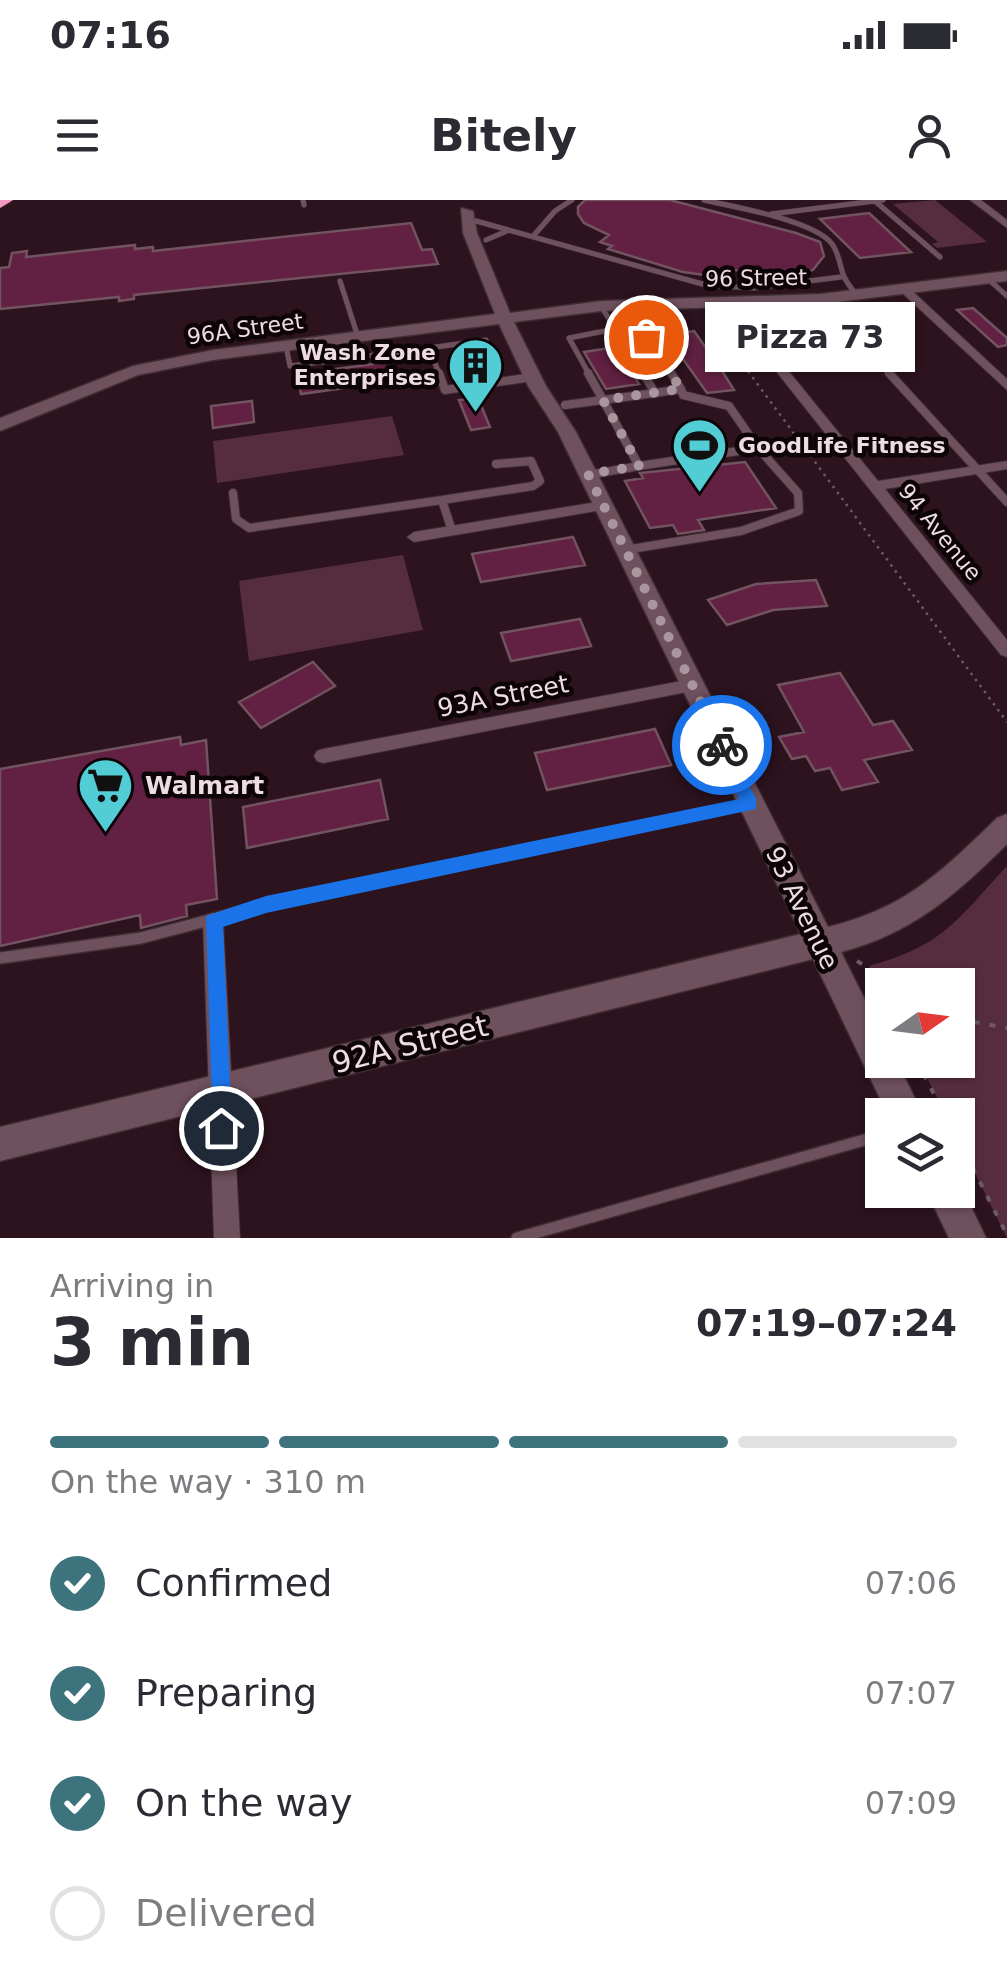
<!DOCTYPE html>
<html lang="en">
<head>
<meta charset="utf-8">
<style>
	body { margin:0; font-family:"DejaVu Sans",sans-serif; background:#f7f7f7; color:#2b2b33; height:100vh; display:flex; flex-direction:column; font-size:38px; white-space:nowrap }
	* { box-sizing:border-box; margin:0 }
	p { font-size:32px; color:#7c7c81 }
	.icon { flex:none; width:55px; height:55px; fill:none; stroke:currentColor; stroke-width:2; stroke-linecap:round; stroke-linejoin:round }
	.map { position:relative; height:1038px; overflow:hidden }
	.details { display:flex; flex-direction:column; background:#fff; flex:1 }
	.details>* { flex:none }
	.needle { width:65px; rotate:76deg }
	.controls { position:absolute; left:865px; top:768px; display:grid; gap:20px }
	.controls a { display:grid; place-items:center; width:110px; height:110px; border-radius:0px; background:#fff; box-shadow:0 2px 8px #0004; font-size:50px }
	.pin { position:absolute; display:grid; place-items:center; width:85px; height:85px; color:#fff; margin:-42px; border:5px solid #fff; border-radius:50%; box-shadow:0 2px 10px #0007 }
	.courier { position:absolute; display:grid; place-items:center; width:100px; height:100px; margin:-50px; border:8px solid #1a73e8; border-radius:50%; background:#fff; color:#222; box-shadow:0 2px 12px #0007 }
	.bubble { position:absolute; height:70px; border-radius:0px; background:#fff; box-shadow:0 2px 8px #0004; font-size:32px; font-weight:600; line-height:70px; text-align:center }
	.headline em { font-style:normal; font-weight:600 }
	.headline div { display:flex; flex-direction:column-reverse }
	.headline { display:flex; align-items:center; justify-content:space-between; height:170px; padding:0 50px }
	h1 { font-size:65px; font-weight:600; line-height:75px }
	.bar { display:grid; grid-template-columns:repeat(4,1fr); gap:15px 10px; align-content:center; height:120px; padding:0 50px }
	.bar i { height:12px; border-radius:8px; background:#e1e1e2 }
	.bar .active { background:#3d737c }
	.bar p { grid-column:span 4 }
	ol { padding:0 50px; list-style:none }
	li { display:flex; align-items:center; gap:30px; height:110px }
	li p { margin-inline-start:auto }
	li .icon { padding:10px; border-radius:50%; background:#3d737c; color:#fff; stroke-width:4 }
	li:last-child { color:#7c7c81 }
	li i { width:55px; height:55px; border:5px solid #e1e1e2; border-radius:50% }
	.status { display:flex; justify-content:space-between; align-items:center; height:70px; padding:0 50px; background:#fff; direction:ltr }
	.status svg { height:28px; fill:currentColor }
	header { display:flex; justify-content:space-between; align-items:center; height:130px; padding:0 50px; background:#fff; font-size:45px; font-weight:600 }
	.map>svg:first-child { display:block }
	.green { fill:#562d3f }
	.building { fill:#622142; stroke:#725360; stroke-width:2.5 }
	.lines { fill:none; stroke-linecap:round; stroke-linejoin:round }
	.lane-far3-casing { stroke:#3f2d34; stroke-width:6 }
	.lane-far2-casing { stroke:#3f2d34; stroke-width:10 }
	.lane-far1-casing { stroke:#3f2d34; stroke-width:11 }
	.lane-casing { stroke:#3f2d34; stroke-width:14 }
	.street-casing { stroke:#3f2d34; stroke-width:2 }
	.secondary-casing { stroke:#3f2d34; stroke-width:3 }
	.highway-casing { stroke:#3f2d34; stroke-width:2 }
	.path-far1 { stroke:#6f5962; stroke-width:2.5; stroke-dasharray:2.5 5; stroke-linecap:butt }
	.path { stroke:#6f5962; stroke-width:4; stroke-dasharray:6 10; stroke-linecap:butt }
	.lane-far3 { stroke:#6f515e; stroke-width:5 }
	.lane-far2 { stroke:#6f515e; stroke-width:8 }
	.lane-far1 { stroke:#6f515e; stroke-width:9 }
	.lane { stroke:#6f515e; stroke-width:11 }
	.street { fill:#6f515e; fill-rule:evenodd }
	.secondary { fill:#6f515e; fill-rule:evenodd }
	.highway { fill:#f597c0; fill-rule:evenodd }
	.route { fill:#1a73e8 }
	.done { stroke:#aa969e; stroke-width:10; stroke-dasharray:0 18 }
	.labels { text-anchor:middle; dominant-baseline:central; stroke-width:9; stroke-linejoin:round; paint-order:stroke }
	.far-street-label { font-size:22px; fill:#eedce3; stroke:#0d0408 }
	.far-poi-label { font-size:22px; font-weight:bold; fill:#eedce3; stroke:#0d0408; text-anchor:end }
	.street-label { font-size:25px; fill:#eedce3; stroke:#0d0408 }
	.poi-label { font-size:25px; font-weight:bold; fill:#eedce3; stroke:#0d0408; text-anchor:start }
	.near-street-label { font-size:30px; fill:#eedce3; stroke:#0d0408 }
</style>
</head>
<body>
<div class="status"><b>07:16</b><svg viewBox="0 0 49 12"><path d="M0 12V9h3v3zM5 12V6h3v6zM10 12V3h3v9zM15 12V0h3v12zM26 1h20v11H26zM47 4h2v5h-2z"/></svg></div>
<header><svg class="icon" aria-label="menu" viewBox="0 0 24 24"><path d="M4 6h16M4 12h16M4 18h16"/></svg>Bitely<svg class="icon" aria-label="person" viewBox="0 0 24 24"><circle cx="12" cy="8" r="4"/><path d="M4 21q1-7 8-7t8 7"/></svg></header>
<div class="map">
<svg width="1007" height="1038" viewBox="0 0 1007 1038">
	<rect width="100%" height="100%" fill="#2c131e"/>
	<!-- green -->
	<path class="green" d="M935,0l52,42 -50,6 -5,-4 6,-2 -45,-38z
		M392,216l12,39 -187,28 -4,-42z
		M403,355l20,75 -174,31 -10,-80z
		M1007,666v372l-49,-99v-24h-12l-28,-55h40v-75h-76v7l-13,-26c75,-21 87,-45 138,-100z"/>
	<!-- building -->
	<path class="building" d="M585,0h85l126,33 24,9 4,14 -11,14 -19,5 -61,-5 -8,8 -42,-6 -75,-23 4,-3 -12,-4 9,-7 -25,-12 -6,-9v-7z
		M869,13l42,39 -51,6 -40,-39z
		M411,23l11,27 10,-1 6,15 -304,31v4l-15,2v-4l-119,12v-41l9,-1 3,-14 15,-2 -1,6 109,-12v4l18,-2v4z
		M973,108l34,30v7l-9,2 -41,-37z
		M694,131l27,38 13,21 -27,3 -41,-58z
		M616,147l23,37 -33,5 -22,-37z
		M494,150l7,16 -42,6 -5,-13z
		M388,162l7,19 -94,13 -4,-20z
		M478,198l12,29 -19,3 -12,-30z
		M252,201l2,21 -41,6 -2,-22z
		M745,262l31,46 -78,12 6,10 -26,4 -5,-9 -23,3 -25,-47 18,-3 -3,-5z
		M573,337l12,28 -104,17 -9,-28z
		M816,380l11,26 -54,4 -46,15 -19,-25 48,-16z
		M580,419l11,27 -80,15 -10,-28z
		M313,462l22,24 -74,42 -22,-26z
		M840,473l33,52 20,-4 19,29 -48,10 14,22 -36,8 -12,-22 -15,3 -9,-15 -14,3 -13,-22 25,-5 -26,-47z
		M655,529l16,36 -124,25 -12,-37z
		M180,537l1,8 25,-5 11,159 -31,6 1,11 -46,12 -1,-13 -140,31v-177z
		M380,580l8,39 -141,29 -4,-41z"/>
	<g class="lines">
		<defs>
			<path id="lane-far3" d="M303,0l1,5
				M704,0c29,7 117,21 130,47 11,22 2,24 23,48
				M876,2l64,55
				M771,14l112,-14
				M476,21l230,64 47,3 88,-11
				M535,34l20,-23 17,-11
				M486,40l21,-9
				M987,78l20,18
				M340,81l18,56
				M821,99l71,77
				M601,106l43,70
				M619,136l27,1 26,39
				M286,146l4,20 139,-18
				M440,176l-11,-28 57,-8
				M590,176l-21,-38 46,-9"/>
			<path id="lane-far2" d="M439,173l6,17 87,-13
				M671,173l10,16
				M889,173l118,129
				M655,193l26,-4 2,6 46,11 29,42
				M565,205l38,-5 -15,-27
				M588,275l51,-9 -36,-66 52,-7 -12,-20
				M233,293l3,26 13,9 193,-28 10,31
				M442,300l91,-14 7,-5 -9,-20 -35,3
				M625,350l116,-19 58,-20 -1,-18 -40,-45 -119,18"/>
			<path id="lane-far1" d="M383,680l364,-76"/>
			<path id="lane" d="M0,758l141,-20 125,-33 129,-27
				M517,1038l365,-103"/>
			<path id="street" d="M970,0h11l26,20v8z
				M900,87h8l99,92v11l-107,-99z
				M722,99h8l148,182 129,-20v8l-122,20 122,151v17l-6,-2 -279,-352z
				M603,301l5,2v6l-194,33 -7,-5 7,-5z
				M692,479l8,6 -8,6 -369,72 -6,-2 -3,-5 3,-5 6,-2z
				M213,713l7,2 3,7 17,316h-26l-11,-316 3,-7z"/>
			<path id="secondary" d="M461,8l12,3 4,22 33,80 91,-12 220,-7 186,-23v10l-186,23 -220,7 -87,11 32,64 30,46 252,495c78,-19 113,-55 169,-109l10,-4v30c-50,50 -96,90 -166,108l41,82v26h14l27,55h-35l-75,-156 -813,202v-34l801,-193 -243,-502 -30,-46 -29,-62 -286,36 -75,15 -138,56v-13l133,-52 80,-16 282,-36 -32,-81z
				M958,980l28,58h-37l-23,-48h32z"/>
			<path id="highway" d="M0,0h13l-13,8z"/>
		</defs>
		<!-- lane-far3 casing -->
		<use href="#lane-far3" class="lane-far3-casing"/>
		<!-- lane-far2 casing -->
		<use href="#lane-far2" class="lane-far2-casing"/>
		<!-- lane-far1 casing -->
		<use href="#lane-far1" class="lane-far1-casing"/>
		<!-- lane casing -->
		<use href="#lane" class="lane-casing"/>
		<!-- street casing -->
		<use href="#street" class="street-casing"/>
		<!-- secondary casing -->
		<use href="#secondary" class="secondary-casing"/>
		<!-- highway casing -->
		<use href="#highway" class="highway-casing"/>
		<!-- path-far1 -->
		<path class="path-far1" d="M708,117l299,405"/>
		<!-- path -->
		<path class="path" d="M857,761l39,24
			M879,777l3,19
			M958,819l49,9
			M916,860l29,55
			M958,939l49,96"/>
		<!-- lane-far3 -->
		<use href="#lane-far3" class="lane-far3"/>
		<!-- lane-far2 -->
		<use href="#lane-far2" class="lane-far2"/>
		<!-- lane-far1 -->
		<use href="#lane-far1" class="lane-far1"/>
		<!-- lane -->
		<use href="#lane" class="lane"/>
		<!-- street -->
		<use href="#street" class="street"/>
		<!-- secondary -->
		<use href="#secondary" class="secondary"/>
		<!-- highway -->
		<use href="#highway" class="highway"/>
	</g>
	<!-- route -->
	<path class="route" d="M722,539l5,2 29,58v10l-490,104 -43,14 9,201 -3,7 -8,3 -8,-3 -7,-219 60,-20 473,-97 -26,-54z"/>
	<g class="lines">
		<!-- done -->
		<path class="done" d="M646,137l35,52 -78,11 36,66 -51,8 134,271"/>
	</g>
	<!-- icons -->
	<defs>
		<symbol id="building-pin" viewBox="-11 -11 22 30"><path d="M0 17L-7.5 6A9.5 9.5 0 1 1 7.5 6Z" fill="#52ccd5" stroke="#0d0408"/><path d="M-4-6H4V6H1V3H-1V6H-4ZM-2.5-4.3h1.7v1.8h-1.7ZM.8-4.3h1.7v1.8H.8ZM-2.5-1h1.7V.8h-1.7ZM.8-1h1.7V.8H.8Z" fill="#111"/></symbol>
		<symbol id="stadium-pin" viewBox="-11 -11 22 30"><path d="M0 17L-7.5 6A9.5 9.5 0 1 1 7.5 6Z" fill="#52ccd5" stroke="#0d0408"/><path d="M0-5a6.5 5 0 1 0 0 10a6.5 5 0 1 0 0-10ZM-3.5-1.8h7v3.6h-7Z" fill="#111"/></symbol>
		<symbol id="supermarket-pin" viewBox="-11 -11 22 30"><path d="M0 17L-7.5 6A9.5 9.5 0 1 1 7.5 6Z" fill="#52ccd5" stroke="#0d0408"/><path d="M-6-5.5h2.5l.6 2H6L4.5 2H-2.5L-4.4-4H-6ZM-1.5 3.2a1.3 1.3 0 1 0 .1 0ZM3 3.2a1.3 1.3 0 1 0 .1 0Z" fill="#111"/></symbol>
	</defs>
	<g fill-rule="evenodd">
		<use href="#building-pin" x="444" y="134" width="63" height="86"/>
		<use href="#stadium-pin" x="668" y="214" width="63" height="86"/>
		<use href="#supermarket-pin" x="74" y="554" width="63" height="86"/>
	</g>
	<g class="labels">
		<!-- far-street labels -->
		<g class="far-street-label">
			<text transform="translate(756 78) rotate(-1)">96 Street</text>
			<text transform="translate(245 129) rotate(-8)">96A Street</text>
			<text transform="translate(940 332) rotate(51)">94 Avenue</text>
		</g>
		<!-- far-poi labels -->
		<g class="far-poi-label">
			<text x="436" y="152">Wash Zone<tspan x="436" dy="25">Enterprises</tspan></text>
			<text x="738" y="245" text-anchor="start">GoodLife Fitness</text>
		</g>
		<!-- street labels -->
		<g class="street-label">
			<text transform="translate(503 496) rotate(-11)">93A Street</text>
			<text transform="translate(802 708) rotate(64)">93 Avenue</text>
		</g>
		<!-- poi labels -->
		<g class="poi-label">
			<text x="145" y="585">Walmart</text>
		</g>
		<!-- near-street labels -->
		<g class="near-street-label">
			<text transform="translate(410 844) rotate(-14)">92A Street</text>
		</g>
	</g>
</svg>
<div class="controls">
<a><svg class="needle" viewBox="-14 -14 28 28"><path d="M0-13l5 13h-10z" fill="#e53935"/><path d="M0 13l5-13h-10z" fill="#7c7c81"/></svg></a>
<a><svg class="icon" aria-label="layers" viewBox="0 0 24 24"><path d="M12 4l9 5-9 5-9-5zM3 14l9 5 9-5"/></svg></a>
</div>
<div class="pin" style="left:646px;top:137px;background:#ea580c"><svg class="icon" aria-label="bag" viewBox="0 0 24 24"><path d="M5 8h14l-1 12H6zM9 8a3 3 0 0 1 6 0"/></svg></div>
<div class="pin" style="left:221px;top:928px;background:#1f2937"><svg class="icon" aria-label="home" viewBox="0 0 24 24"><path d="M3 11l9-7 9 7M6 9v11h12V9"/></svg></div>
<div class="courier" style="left:722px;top:545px"><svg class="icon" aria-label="bike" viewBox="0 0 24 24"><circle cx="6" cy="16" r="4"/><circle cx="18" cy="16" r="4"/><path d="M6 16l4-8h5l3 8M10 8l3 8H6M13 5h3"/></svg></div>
<div class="bubble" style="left:705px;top:102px;width:210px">Pizza 73</div>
</div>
<section class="details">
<div class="headline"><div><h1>3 min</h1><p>Arriving in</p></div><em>07:19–07:24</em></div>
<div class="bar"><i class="active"></i><i class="active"></i><i class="active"></i><i></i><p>On the way · 310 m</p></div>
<ol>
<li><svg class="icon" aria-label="check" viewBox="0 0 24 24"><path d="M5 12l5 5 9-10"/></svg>Confirmed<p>07:06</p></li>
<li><svg class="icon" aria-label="check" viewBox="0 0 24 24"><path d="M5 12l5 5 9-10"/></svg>Preparing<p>07:07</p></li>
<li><svg class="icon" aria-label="check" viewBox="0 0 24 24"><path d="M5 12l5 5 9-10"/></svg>On the way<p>07:09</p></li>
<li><i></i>Delivered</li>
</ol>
</section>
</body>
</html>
